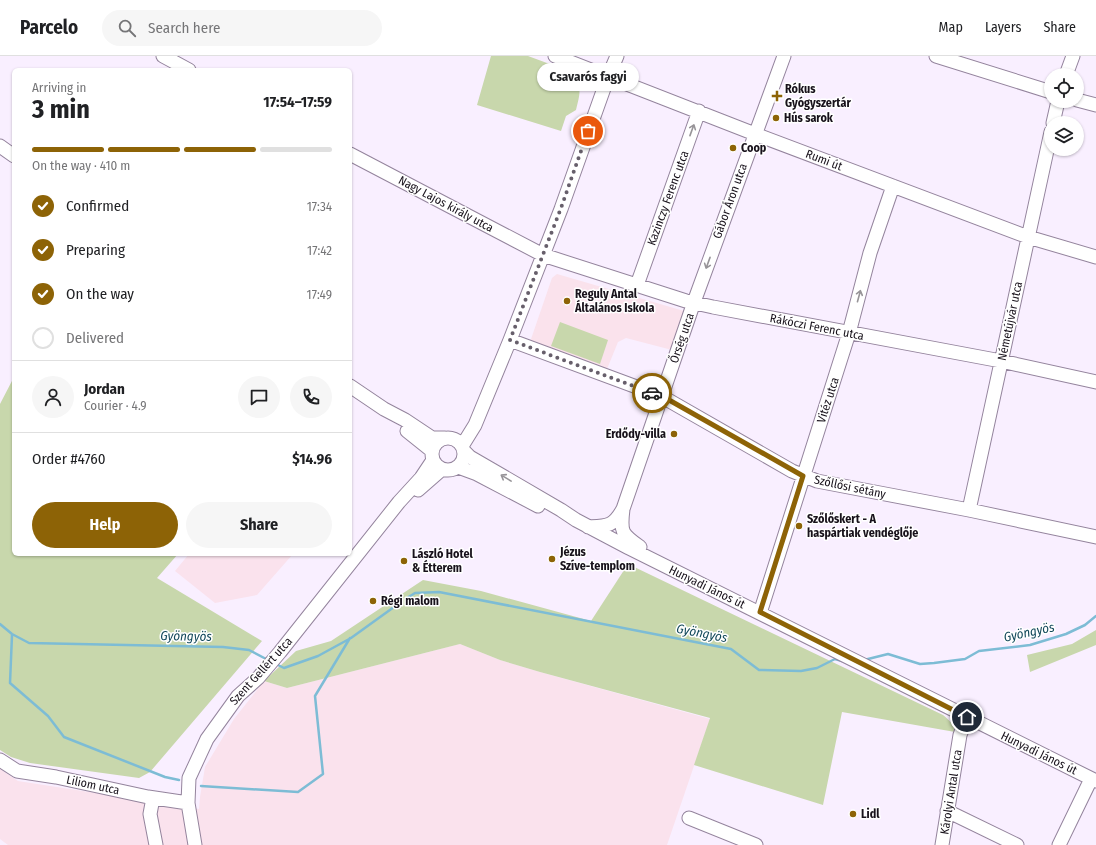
<!DOCTYPE html>
<html lang="en">
<head>
<meta charset="utf-8">
<style>
	body { margin:0; font-family:"Fira Sans Condensed",sans-serif; background:#f6f6f6; color:#202124; height:100vh; display:flex; flex-direction:column; font-size:15px; white-space:nowrap }
	* { box-sizing:border-box; margin:0 }
	p { font-size:13px; color:#757577 }
	.icon { flex:none; width:22px; height:22px; fill:none; stroke:currentColor; stroke-width:2; stroke-linecap:round; stroke-linejoin:round }
	.map { position:relative; flex:1; overflow:hidden }
	.panel { position:absolute; left:12px; top:12px; width:340px; height:488px; display:flex; flex-direction:column; background:#fff; border-radius:6px; box-shadow:0 1px 3px #0004 }
	.panel>* { flex:none }
	.tools { position:absolute; left:1044px; top:12px; display:grid; gap:8px }
	.tools a { display:grid; place-items:center; width:40px; height:40px; border-radius:50%; background:#fff; box-shadow:0 1px 3px #0004; font-size:20px }
	.pin { position:absolute; display:grid; place-items:center; width:34px; height:34px; color:#fff; margin:-17px; border:2px solid #fff; border-radius:50%; box-shadow:0 1px 4px #0007 }
	.courier { position:absolute; display:grid; place-items:center; width:40px; height:40px; margin:-20px; border:3px solid #8d6306; border-radius:50%; background:#fff; color:#222; box-shadow:0 1px 5px #0007 }
	.bubble { position:absolute; height:28px; border-radius:14px; background:#fff; box-shadow:0 1px 3px #0004; font-size:13px; font-weight:700; line-height:28px; text-align:center }
	.head em { font-style:normal; font-weight:700 }
	.head div { display:flex; flex-direction:column-reverse }
	.head { display:flex; align-items:center; justify-content:space-between; height:68px; padding:0 20px }
	h1 { font-size:26px; font-weight:700; line-height:30px }
	.bar { display:grid; grid-template-columns:repeat(4,1fr); gap:6px 4px; align-content:center; height:48px; padding:0 20px }
	.bar i { height:5px; border-radius:3px; background:#e0e0e0 }
	.bar .selected { background:#8d6306 }
	.bar p { grid-column:span 4 }
	.line { display:flex; align-items:center; gap:10px; padding:0 20px; border-top:1px solid #e0e0e0 }
	.line div { flex:1 }
	.round { display:grid; place-items:center; flex:none; width:42px; height:42px; border-radius:21px; background:#f6f6f6 }
	ol { padding:0 20px; list-style:none }
	li { display:flex; align-items:center; gap:12px; height:44px }
	li p { margin-inline-start:auto }
	li .icon { padding:4px; border-radius:50%; background:#8d6306; color:#fff; stroke-width:4 }
	li:last-child { color:#757577 }
	li i { width:22px; height:22px; border:2px solid #e0e0e0; border-radius:50% }
	.primary-button { display:flex; gap:8px; margin-top:auto; padding:8px 20px }
	.primary-button a { flex:1; height:46px; border-radius:24px; background:#8d6306; color:#fff; font-size:16px; font-weight:700; line-height:46px; text-align:center }
	.primary-button a+a { background:#f6f6f6; color:#202124 }
	header { display:flex; align-items:center; gap:24px; box-sizing:border-box; height:56px; padding:0 20px; background:#fff; border-bottom:1px solid #e0e0e0 }
	header strong { font-size:19px }
	nav { display:flex; gap:22px; margin-inline-start:auto; font-size:14px }
	.search { width:280px; height:36px; background:#f6f6f6; display:flex; align-items:center; gap:10px; box-sizing:border-box; padding:0 14px; border-radius:22px; color:#757577; font-size:15px }
	.map>svg:first-child { display:block }
	.industrial { fill:#fae2ed }
	.education { fill:#fae2ec }
	.green { fill:#c8d7ac }
	.lines { fill:none; stroke-linecap:round; stroke-linejoin:round }
	.stream { stroke:#7dbcd5; stroke-width:2.5 }
	.minor-casing { stroke:#94849d; stroke-width:15 }
	.minor { stroke:#fff; stroke-width:13 }
	.oneway { stroke:#979498 }
	.done { stroke:#675f6b; stroke-width:4; stroke-dasharray:0 7.2 }
	.route { stroke:#8d6306; stroke-width:5 }
	.poi-dot { fill:#8d6306; stroke:#fff; stroke-width:1.5 }
	.labels { text-anchor:middle; dominant-baseline:central; stroke-width:3; stroke-linejoin:round; paint-order:stroke }
	.poi-label { font-size:12px; font-weight:bold; fill:#18121b; stroke:#fff; text-anchor:start }
	.street-label { font-size:12px; fill:#18121b; stroke:#fff }
	.water-label { font-size:13px; font-style:italic; fill:#12485a; stroke:#fff }
</style>
</head>
<body>
<header>
<strong>Parcelo</strong>
<div class="search"><svg class="icon" aria-label="search" viewBox="0 0 24 24"><circle cx="10" cy="10" r="6"/><path d="M15 15l6 6"/></svg>Search here</div>
<nav><a>Map</a><a>Layers</a><a>Share</a></nav>
</header>
<div class="map">
<svg width="1096" height="789" viewBox="0 0 1096 789">
	<rect width="100%" height="100%" fill="#f9efff"/>
	<!-- industrial -->
	<path class="industrial" d="M189,498h104l-36,41 -42,8 -40,-32z
		M460,588l40,16 40,12 170,47 -43,126h-659l-8,-6v-70l18,12 181,28 1,-12 5,-30 29,-48 30,-38 23,7z"/>
	<!-- education -->
	<path class="education" d="M557,218l127,37 -12,39 -46,-12 -8,4 -11,27 -77,-27 22,-64z"/>
	<!-- green -->
	<path class="green" d="M491,0h37l46,17c8,16 6,20 2,37l-10,6 -5,15 -84,-26z
		M560,266l48,18 -8,24 -49,-18z
		M14,321v177h164l-21,24 105,63 -112,131 -11,6 -109,-15 -19,-6 -11,-7v-346z
		M628,508l315,151c6,5 11,9 12,17l-113,-20 -19,93 -129,-40 16,-47 -170,-46 -40,-12 -40,-16 -173,44 -23,-7 32,-30 35,-10 92,-61 58,11 110,30z
		M1096,574v15l-66,27 -3,-17 45,-11z"/>
	<g class="lines">
		<!-- stream -->
		<path class="stream" d="M407,542l8,-5 24,-1 292,57 28,21 42,1 16,-3 18,-9 7,2
			M0,568l12,10 17,9 194,4 26,3 19,10
			M12,579l-2,48 38,33 16,21 101,40 14,3
			M864,604l24,-6 32,10 14,-1 31,-4 14,-8 51,-6 36,-11 19,-9 11,-9
			M276,608l8,4 34,-12 33,-18 43,-31
			M201,730l97,6 25,-18 -8,-78 35,-58"/>
		<defs>
			<path id="minor" d="M163,0l26,14
				M555,0l200,78 273,103 68,20
				M936,0l115,36
				M1066,19l7,-19
				M1077,44l19,5
				M1053,67l5,-22
				M0,90l14,10
				M350,98l193,101 143,46 27,6 288,54 95,21
				M637,229l62,-174
				M510,284l151,56 131,75 25,10 152,29 127,27
				M350,330l34,23 21,11 27,18h13
				M407,375l25,20
				M432 398a16 16 0 1 1 32 0a16 16 0 1 1-32 0Z
				M462,390l13,-21 35,-85 51,-131 47,-132 9,-21
				M464,395l6,6 91,53 15,10 53,28 467,233
				M458,411l19,7 61,32
				M418,434l24,-21
				M623,453c-3,24 -1,25 17,38
				M969,454l82,-378
				M588,471c19,-1 25,0 35,-18l71,-207 90,-246
				M760,557l89,-280 21,-80 23,-67
				M0,704l17,11 39,6 92,20 40,6
				M153,742l-3,16 6,31
				M947,755l70,34
				M689,762l67,27
				M195,789l-7,-42 1,-25 18,-39 31,-43 20,-18 22,-26 119,-150 22,-24 12,-18
				M942,789l18,-110 7,-18
				M1059,789l32,-66"/>
		</defs>
		<!-- minor casing -->
		<use href="#minor" class="minor-casing"/>
		<!-- minor -->
		<use href="#minor" class="minor"/>
	</g>
	<!-- one-way arrows -->
	<defs><path id="oneway-shaft" d="M-6 0H5M1.5-3L5.5 0L1.5 3" fill="none" stroke-width="1.6" stroke-linecap="round" stroke-linejoin="round"/></defs>
	<g class="oneway">
		<use href="#oneway-shaft" transform="translate(692 74) rotate(-70)"/>
		<use href="#oneway-shaft" transform="translate(708 207) rotate(110)"/>
		<use href="#oneway-shaft" transform="translate(859 240) rotate(-75)"/>
		<use href="#oneway-shaft" transform="translate(506 422) rotate(-149)"/>
	</g>
	<g class="lines">
		<!-- done -->
		<path class="done" d="M588,75l-27,77 -51,132 142,53"/>
		<!-- route -->
		<path class="route" d="M652,337l10,3 141,80 -43,136 207,105"/>
	</g>
	<!-- markers -->
	<g class="poi-dot">
		<path d="M775 34h4v4h4v4h-4v4h-4v-4h-4v-4h4z"/>
		<circle cx="776" cy="62" r="4"/>
		<circle cx="733" cy="92" r="4"/>
		<circle cx="567" cy="245" r="4"/>
		<circle cx="674" cy="378" r="4"/>
		<circle cx="799" cy="470" r="4"/>
		<circle cx="552" cy="503" r="4"/>
		<circle cx="404" cy="505" r="4"/>
		<circle cx="373" cy="545" r="4"/>
		<circle cx="853" cy="758" r="4"/>
	</g>
	<g class="labels">
		<!-- poi labels -->
		<g class="poi-label">
			<text x="785" y="33">Rókus<tspan x="785" dy="14">Gyógyszertár</tspan></text>
			<text x="784" y="62">Hús sarok</text>
			<text x="741" y="92">Coop</text>
			<text x="575" y="238">Reguly Antal<tspan x="575" dy="14">Általános Iskola</tspan></text>
			<text x="666" y="378" text-anchor="end">Erdődy-villa</text>
			<text x="807" y="463">Szőlőskert - A<tspan x="807" dy="14">haspártiak vendéglője</tspan></text>
			<text x="560" y="496">Jézus<tspan x="560" dy="14">Szíve-templom</tspan></text>
			<text x="412" y="498">László Hotel<tspan x="412" dy="14">&amp; Étterem</tspan></text>
			<text x="381" y="545">Régi malom</text>
			<text x="861" y="758">Lidl</text>
		</g>
		<!-- street labels -->
		<g class="street-label">
			<text transform="translate(824 104) rotate(21)">Rumi út</text>
			<text transform="translate(668 142) rotate(-70)">Kazinczy Ferenc utca</text>
			<text transform="translate(730 145) rotate(-70)">Gábor Áron utca</text>
			<text transform="translate(446 148) rotate(28)">Nagy Lajos király utca</text>
			<text transform="translate(1010 265) rotate(-78)">Németújvár utca</text>
			<text transform="translate(817 271) rotate(11)">Rákóczi Ferenc utca</text>
			<text transform="translate(682 282) rotate(-71)">Őrség utca</text>
			<text transform="translate(828 344) rotate(-72)">Vitéz utca</text>
			<text transform="translate(850 431) rotate(12)">Szőllősi sétány</text>
			<text transform="translate(707 531) rotate(26)">Hunyadi János út</text>
			<text transform="translate(261 615) rotate(-48)">Szent Gellért utca</text>
			<text transform="translate(1039 697) rotate(26)">Hunyadi János út</text>
			<text transform="translate(93 729) rotate(12)">Liliom utca</text>
			<text transform="translate(951 736) rotate(-81)">Károlyi Antal utca</text>
		</g>
		<!-- water labels -->
		<g class="water-label">
			<text transform="translate(1029 576) rotate(-12)">Gyöngyös</text>
			<text transform="translate(702 577) rotate(11)">Gyöngyös</text>
			<text transform="translate(186 580) rotate(1)">Gyöngyös</text>
		</g>
	</g>
</svg>
<div class="tools">
<a><svg class="icon" aria-label="locate" viewBox="0 0 24 24"><circle cx="12" cy="12" r="6"/><path d="M12 2v4M12 18v4M2 12h4M18 12h4"/></svg></a>
<a><svg class="icon" aria-label="layers" viewBox="0 0 24 24"><path d="M12 4l9 5-9 5-9-5zM3 14l9 5 9-5"/></svg></a>
</div>
<div class="pin" style="left:588px;top:75px;background:#ea580c"><svg class="icon" aria-label="bag" viewBox="0 0 24 24"><path d="M5 8h14l-1 12H6zM9 8a3 3 0 0 1 6 0"/></svg></div>
<div class="pin" style="left:967px;top:661px;background:#1f2937"><svg class="icon" aria-label="home" viewBox="0 0 24 24"><path d="M3 11l9-7 9 7M6 9v11h12V9"/></svg></div>
<div class="courier" style="left:652px;top:337px"><svg class="icon" aria-label="car" viewBox="0 0 24 24"><path d="M5 17H2v-5l4-1 3-4h7l3 4 3 1v5h-3M9 17h6M6 11h13"/><circle cx="7" cy="17" r="2"/><circle cx="17" cy="17" r="2"/></svg></div>
<div class="bubble" style="left:537px;top:7px;width:102px">Csavarós fagyi</div>
<section class="panel">
<div class="head"><div><h1>3 min</h1><p>Arriving in</p></div><em>17:54–17:59</em></div>
<div class="bar"><i class="selected"></i><i class="selected"></i><i class="selected"></i><i></i><p>On the way · 410 m</p></div>
<ol>
<li><svg class="icon" aria-label="check" viewBox="0 0 24 24"><path d="M5 12l5 5 9-10"/></svg>Confirmed<p>17:34</p></li>
<li><svg class="icon" aria-label="check" viewBox="0 0 24 24"><path d="M5 12l5 5 9-10"/></svg>Preparing<p>17:42</p></li>
<li><svg class="icon" aria-label="check" viewBox="0 0 24 24"><path d="M5 12l5 5 9-10"/></svg>On the way<p>17:49</p></li>
<li><i></i>Delivered</li>
</ol>
<div class="line" style="height:72px"><a class="round"><svg class="icon" aria-label="person" viewBox="0 0 24 24"><circle cx="12" cy="8" r="4"/><path d="M4 21q1-7 8-7t8 7"/></svg></a><div><b>Jordan</b><p>Courier · 4.9</p></div><a class="round"><svg class="icon" aria-label="chat" viewBox="0 0 24 24"><path d="M4 5h16v11H9l-5 4z"/></svg></a><a class="round"><svg class="icon" aria-label="phone" viewBox="0 0 24 24"><path d="M5 4h4l2 5-3 2q2 4 5 5l2-3 5 2v4C11 20 4 13 5 4z"/></svg></a></div>
<div class="line" style="height:52px"><div>Order #4760</div><b>$14.96</b></div>
<div class="primary-button"><a>Help</a><a>Share</a></div>
</section>
</div>
</body>
</html>
